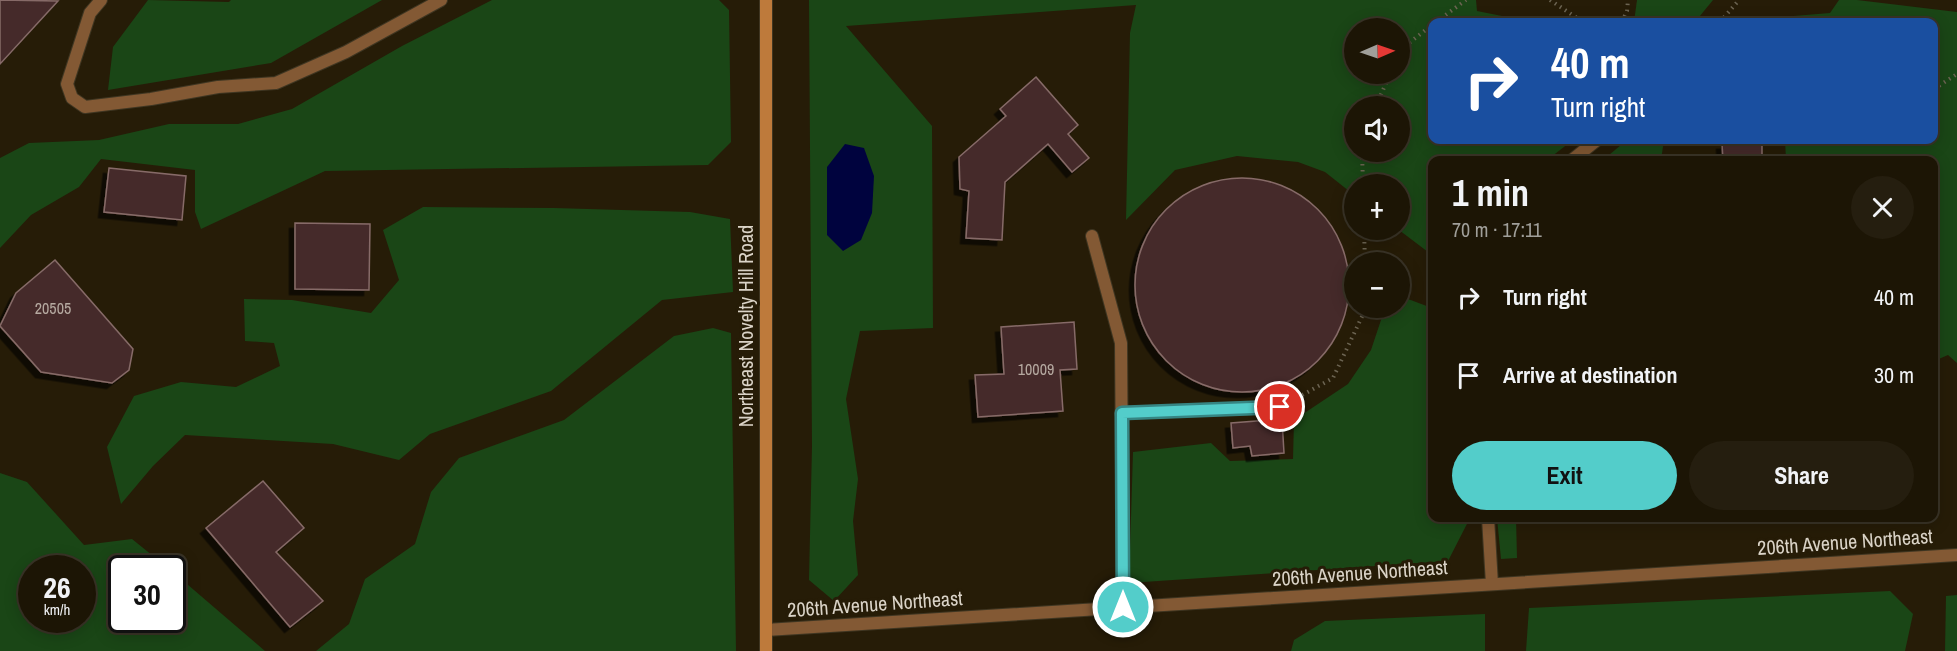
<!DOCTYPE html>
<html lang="en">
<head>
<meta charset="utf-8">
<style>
  body { margin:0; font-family:"Archivo Narrow",sans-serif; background:#251e0f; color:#f1f3f6; height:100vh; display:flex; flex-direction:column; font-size:22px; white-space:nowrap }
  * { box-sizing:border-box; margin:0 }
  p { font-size:20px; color:#a09f9a }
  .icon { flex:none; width:33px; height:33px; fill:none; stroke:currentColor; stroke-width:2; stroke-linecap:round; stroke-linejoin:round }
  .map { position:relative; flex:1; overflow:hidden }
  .panel { position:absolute; left:1428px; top:156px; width:510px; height:366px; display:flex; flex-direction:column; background:#1c1505; border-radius:12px; box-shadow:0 3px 15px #0003,0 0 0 2px #3a3427 }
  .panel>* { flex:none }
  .guide { position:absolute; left:1428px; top:18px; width:510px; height:126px; border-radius:12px; box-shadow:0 3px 15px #0003,0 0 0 2px #3a3427; background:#1a4fa0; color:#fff; overflow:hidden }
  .needle { width:39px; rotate:88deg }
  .tools { position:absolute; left:1344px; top:18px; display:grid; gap:12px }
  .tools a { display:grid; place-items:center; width:66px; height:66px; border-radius:50%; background:#1c1505; box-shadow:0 3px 15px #0003,0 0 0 2px #3a3427; font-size:30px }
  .speed { position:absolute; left:18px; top:555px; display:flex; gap:12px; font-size:30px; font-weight:700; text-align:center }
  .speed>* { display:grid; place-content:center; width:78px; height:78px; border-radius:50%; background:#1c1505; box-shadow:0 3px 15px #0003,0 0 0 2px #3a3427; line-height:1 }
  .speed small { font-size:15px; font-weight:400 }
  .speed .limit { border:3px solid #111; border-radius:9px; background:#fff; color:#111 }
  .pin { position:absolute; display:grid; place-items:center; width:51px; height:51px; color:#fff; margin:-26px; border:3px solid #fff; border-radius:50%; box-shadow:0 2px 6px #0007 }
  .me { position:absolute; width:66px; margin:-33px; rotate:0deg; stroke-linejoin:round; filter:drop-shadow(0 0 4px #0008) }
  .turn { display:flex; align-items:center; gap:21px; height:126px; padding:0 24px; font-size:27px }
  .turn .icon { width:78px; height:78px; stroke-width:2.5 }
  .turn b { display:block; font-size:42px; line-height:51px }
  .round { display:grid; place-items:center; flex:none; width:63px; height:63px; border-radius:32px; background:#251e0f }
  .headline { display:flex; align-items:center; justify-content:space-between; height:102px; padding:0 24px }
  h1 { font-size:36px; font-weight:700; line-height:45px }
  .cta { display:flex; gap:12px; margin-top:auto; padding:12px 24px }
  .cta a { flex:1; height:69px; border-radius:36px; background:#53cdca; color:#111; font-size:24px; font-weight:700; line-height:69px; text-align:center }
  .cta a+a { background:#251e0f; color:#f1f3f6 }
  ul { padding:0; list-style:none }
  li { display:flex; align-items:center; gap:18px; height:78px; padding:0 24px }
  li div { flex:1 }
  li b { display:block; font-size:22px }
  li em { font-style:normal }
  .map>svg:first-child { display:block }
  .green { fill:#1a4616; fill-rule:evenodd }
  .water { fill:#00033e }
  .building { fill:#452c2b; stroke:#876b68; stroke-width:1.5; filter:url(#shadow) }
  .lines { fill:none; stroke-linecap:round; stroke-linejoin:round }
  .service-casing { stroke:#3f3622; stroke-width:14 }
  .minor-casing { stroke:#3f3622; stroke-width:14 }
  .secondary-casing { stroke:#3f3622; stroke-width:14 }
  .path { stroke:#6c6452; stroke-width:4; stroke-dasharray:1.5 4.5; stroke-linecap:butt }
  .service { stroke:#835934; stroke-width:12 }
  .minor { stroke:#835934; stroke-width:12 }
  .secondary { stroke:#be7a3b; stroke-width:12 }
  .route-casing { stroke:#368583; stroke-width:15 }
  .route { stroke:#53cdca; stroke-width:10 }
  .labels { text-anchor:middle; stroke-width:6; stroke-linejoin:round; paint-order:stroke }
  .number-label { font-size:16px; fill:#b5a9a0 }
  .street-label { font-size:20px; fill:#dad3c7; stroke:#261c07 }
</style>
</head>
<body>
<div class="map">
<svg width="1957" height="651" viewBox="0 0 1957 651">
  <defs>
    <filter id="shadow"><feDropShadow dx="-5.5" dy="5.5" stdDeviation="0" flood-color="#0009"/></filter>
  </defs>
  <rect width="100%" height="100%" fill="#261c07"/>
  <g class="green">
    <path d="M148,0L229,2L231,0H382L271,63L108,90L113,47Z"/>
    <path d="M492,0H719L729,10L731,142L708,165L325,171L201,229L195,212V170L101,159L79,187L31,215L0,248V158L29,143L99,140L169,124H238L292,109L402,46Z"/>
    <path d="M809,0H1476L1477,11L1532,22H1432V140H1573L1547,160H1432V255L1399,230L1400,184H1354V195L1325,172L1298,162L1237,156L1175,170L1126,220L1130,33L1136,5L846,26L932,126L933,328L860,331L846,399L858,479L853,521L858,575L834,601L809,580L812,446ZM1354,28H1400V74H1354ZM1354,106H1400V152H1354Z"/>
    <path d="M1637,0H1713L1695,22H1634Z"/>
    <path d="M1839,0H1857L1957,12V363L1948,355L1934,361V160H1786L1785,140H1934V22H1753L1755,19L1830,13Z"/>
    <path d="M1627,140H1664L1661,160H1603Z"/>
    <path d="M423,207L554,208L690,212L730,219L733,292L662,300L551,391L430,434L399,460L333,444L185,435L153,466L121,504L107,447L134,396L181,382L236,387L280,366L274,343L245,341L244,299L292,300L371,313L399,280L383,230Z"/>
    <path d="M1400,296L1432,308V518H1470L1448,561L1129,583L1133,452L1211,443L1230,461L1293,459L1294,420L1348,384L1371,350L1385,308H1400Z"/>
    <path d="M713,328L731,333L736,651H316L349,624L365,579L415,544L431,492L459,458L564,420L674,336Z"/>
    <path d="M0,473L27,482L84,545L132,539L168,568H122V620H172L173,572L265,651H0ZM32,568H82V620H32Z"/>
    <path d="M1497,518H1516L1517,558L1501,559Z"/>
    <path d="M1890,591L1913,614L1905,651H1526L1529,608Z"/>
    <path d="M1957,595V651H1945L1946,596Z"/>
    <path d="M1485,614V651H1291L1294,640L1325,621Z"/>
  </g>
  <path class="water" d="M845,144L864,148L874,176L872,213L861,240L843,251L827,235V167Z"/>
  <g class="building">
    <path d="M0,0L58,1L0,64Z"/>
    <path d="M1036,77L1078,125L1068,134L1089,158L1072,172L1048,144L1005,182L1002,240L966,238L969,191L960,189L959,157L1006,116L1000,109Z"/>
    <path d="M1762,143V160H1723L1722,144Z"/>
    <path d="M109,168L186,176L182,220L104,212Z"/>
    <circle cx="1242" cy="285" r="107"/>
    <path d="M295,223L370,224L369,290L295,289Z"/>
    <path d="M55,260L133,349L129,370L112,383L41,372L0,326L16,293Z"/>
    <path d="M1074,322L1077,369L1060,370L1063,411L978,417L975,375L1004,374L1001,327Z"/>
    <path d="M1282,419L1284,453L1252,456L1250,446L1233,448L1231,423Z"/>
    <path d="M263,481L304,528L276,552L323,601L290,627L206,528Z"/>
  </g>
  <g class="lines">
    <defs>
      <g id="service">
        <path d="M101,0L90,13L67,84L72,98L85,107L151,99L218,87L276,83L346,52L441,0"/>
        <path d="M1572,160L1597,140"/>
        <path d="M1121,413L1280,407"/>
        <path d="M1488,518L1492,584"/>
      </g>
      <g id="minor">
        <path d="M1092,236L1121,343L1123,607"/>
        <path d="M766,630L1957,555"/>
      </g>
      <path id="secondary" d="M766,0V651"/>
    </defs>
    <use href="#service" class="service-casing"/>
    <use href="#minor" class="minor-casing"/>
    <use href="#secondary" class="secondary-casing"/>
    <g class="path">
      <path d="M1550,0L1583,22"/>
      <path d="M1436,22L1466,0"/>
      <path d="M1622,22L1627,11L1628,0"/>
      <path d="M1720,22L1739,0"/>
      <path d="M1400,50L1432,25"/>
      <path d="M1934,89L1957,74"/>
      <path d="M1376,106L1390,74"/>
      <path d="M1362,152L1363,184"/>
      <path d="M1364,230L1365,262"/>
      <path d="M1297,398L1333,378L1366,308"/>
    </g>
    <use href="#service" class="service"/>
    <use href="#minor" class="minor"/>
    <use href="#secondary" class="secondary"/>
  </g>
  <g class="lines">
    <defs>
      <path id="route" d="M1123,607L1122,413L1280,407"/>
    </defs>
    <use href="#route" class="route-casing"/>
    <use href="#route" class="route"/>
  </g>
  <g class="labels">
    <g class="number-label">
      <text x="53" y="314">20505</text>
      <text x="1036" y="375">10009</text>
    </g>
    <g class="street-label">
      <text transform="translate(746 326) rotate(-90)" y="7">Northeast Novelty Hill Road</text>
      <text transform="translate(1845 542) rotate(-4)" y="7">206th Avenue Northeast</text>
      <text transform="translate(1360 573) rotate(-4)" y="7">206th Avenue Northeast</text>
      <text transform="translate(875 604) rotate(-4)" y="7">206th Avenue Northeast</text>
    </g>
  </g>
</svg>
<div class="tools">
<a><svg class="needle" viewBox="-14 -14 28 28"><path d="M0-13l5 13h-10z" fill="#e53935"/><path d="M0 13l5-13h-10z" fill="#a09f9a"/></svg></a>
<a><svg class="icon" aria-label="sound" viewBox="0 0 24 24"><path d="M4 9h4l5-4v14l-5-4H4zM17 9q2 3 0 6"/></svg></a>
<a>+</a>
<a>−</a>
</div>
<div class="speed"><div>26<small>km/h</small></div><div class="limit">30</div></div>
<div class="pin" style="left:1280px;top:407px;background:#d93025"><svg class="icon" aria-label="arrive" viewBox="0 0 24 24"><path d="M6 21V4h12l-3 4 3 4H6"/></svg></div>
<svg class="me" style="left:1123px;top:607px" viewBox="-20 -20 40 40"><circle r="17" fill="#53cdca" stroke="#fff" stroke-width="3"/><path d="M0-11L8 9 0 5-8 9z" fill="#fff"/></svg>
<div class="guide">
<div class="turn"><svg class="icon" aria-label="right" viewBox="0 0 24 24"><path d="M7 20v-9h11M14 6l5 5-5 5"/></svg><div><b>40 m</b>Turn right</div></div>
</div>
<section class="panel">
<div class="headline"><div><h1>1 min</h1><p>70 m · 17:11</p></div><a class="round"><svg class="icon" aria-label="close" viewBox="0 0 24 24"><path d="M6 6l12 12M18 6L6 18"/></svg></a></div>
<ul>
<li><svg class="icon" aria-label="right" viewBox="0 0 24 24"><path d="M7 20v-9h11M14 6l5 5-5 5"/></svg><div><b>Turn right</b></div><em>40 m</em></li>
<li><svg class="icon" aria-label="arrive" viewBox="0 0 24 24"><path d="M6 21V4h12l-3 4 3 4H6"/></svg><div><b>Arrive at destination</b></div><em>30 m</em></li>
</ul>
<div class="cta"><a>Exit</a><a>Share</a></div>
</section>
</div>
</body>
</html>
